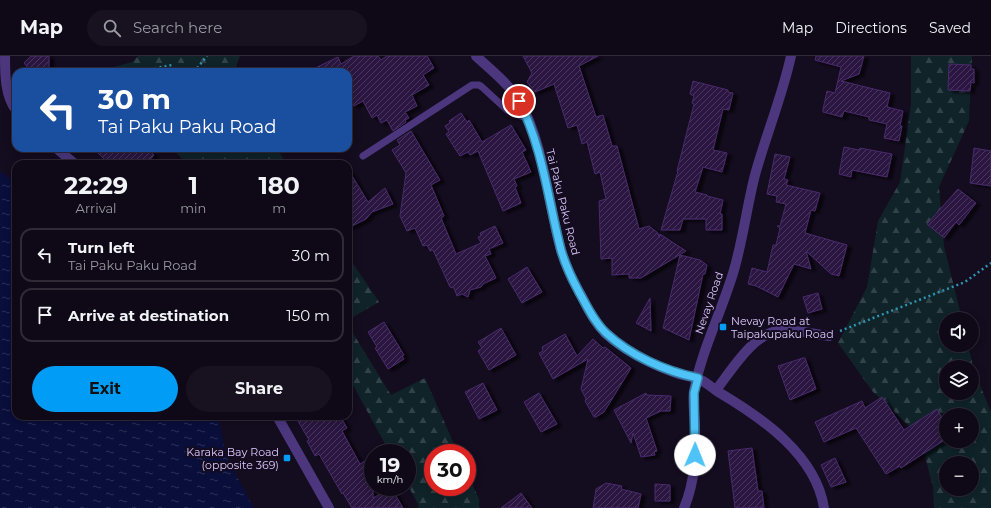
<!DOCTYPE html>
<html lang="en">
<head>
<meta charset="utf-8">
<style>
  body { margin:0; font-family:Montserrat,sans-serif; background:#181220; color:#f1f3f6; height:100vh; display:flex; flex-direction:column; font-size:15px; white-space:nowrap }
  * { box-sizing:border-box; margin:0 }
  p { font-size:13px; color:#9b9aa1 }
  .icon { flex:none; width:22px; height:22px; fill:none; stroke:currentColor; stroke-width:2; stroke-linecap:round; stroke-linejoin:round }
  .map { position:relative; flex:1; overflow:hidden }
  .drawer { position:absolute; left:12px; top:104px; width:340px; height:260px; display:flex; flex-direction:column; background:#0f0917; border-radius:12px; box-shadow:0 2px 10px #0003,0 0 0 1px #2f2a36 }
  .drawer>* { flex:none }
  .top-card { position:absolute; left:12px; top:12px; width:340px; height:84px; border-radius:12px; box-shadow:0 2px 10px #0003,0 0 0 1px #2f2a36; background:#1a4fa0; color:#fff; overflow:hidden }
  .tools { position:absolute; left:939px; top:256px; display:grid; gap:8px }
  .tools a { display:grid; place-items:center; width:40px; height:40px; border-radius:50%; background:#0f0917; box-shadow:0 2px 10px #0003,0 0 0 1px #2f2a36; font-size:20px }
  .speed { position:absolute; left:364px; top:388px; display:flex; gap:8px; font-size:20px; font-weight:700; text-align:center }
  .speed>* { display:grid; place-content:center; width:52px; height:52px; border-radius:50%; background:#0f0917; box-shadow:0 2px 10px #0003,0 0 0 1px #2f2a36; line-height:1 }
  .speed small { font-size:10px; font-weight:400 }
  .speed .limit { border:6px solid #d22; background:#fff; color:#111 }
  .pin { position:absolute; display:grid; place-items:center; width:34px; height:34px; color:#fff; margin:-17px; border:2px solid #fff; border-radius:50%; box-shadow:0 1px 4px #0007 }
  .me { position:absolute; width:44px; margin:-22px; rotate:1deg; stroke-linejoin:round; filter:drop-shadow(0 0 3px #0008) }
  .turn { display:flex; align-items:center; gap:14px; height:84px; padding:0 20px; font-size:18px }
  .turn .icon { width:52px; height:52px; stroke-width:2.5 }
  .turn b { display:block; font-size:28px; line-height:34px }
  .eta { display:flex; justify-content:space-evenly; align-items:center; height:68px; text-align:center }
  .eta b { font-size:24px; font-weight:700; line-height:28px }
  .cta { display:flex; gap:8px; margin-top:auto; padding:8px 20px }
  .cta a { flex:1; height:46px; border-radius:24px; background:#009cf5; color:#111; font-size:16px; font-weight:700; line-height:46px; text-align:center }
  .cta a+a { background:#181220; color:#f1f3f6 }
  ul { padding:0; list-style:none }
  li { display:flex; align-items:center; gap:12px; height:54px; margin:0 8px 6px; padding:0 12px; border:2px solid #2f2a36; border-radius:12px }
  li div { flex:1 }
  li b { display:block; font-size:15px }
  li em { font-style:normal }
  header { display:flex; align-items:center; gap:24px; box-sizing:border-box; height:56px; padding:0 20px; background:#0f0917; border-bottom:1px solid #2f2a36 }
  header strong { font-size:19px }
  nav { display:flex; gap:22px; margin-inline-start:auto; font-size:14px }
  .search { width:280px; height:36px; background:#181220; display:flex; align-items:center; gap:10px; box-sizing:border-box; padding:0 14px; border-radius:22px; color:#9b9aa1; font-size:15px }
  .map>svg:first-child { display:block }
  .forest { fill:url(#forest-firs); fill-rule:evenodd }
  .water { fill:url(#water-ripples) }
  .building { fill:url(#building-hatch); stroke:#492a6c; filter:url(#shadow) }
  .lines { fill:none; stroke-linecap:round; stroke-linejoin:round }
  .path { stroke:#2d95b0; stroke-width:2.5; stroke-dasharray:2 3; stroke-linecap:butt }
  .service { stroke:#4c377e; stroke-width:7 }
  .minor { stroke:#4c377e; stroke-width:10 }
  .route-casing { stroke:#337fa1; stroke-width:10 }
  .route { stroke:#4fc3f7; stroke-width:7 }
  .poi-dot { fill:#009cf5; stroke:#140c1f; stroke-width:1.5 }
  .labels { text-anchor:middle; stroke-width:4; stroke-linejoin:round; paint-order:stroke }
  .street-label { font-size:11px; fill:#decaff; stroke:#140c1f }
  .poi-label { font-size:11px; fill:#decaff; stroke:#140c1f; text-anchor:start }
</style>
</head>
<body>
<header>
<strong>Map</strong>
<div class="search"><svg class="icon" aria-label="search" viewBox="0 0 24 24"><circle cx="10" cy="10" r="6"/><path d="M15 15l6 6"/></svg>Search here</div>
<nav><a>Map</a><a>Directions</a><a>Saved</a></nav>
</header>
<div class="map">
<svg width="991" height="452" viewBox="0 0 991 452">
  <defs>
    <pattern id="forest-firs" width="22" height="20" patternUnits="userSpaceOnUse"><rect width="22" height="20" fill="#0f2329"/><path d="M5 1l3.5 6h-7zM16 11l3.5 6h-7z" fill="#324249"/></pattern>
    <pattern id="water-ripples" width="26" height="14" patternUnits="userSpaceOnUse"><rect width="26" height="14" fill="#090e3b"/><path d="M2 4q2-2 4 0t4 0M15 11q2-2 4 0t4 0" fill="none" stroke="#2c3058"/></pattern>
    <pattern id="building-hatch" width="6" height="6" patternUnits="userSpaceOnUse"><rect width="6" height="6" fill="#2b1840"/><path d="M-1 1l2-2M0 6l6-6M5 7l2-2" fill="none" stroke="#49385d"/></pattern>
    <filter id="shadow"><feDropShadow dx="4.5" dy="2.5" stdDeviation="1" flood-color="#0009"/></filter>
  </defs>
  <rect width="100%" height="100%" fill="#140c1f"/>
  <g class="forest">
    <path d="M138,0H240L237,8L236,16H95L132,6Z"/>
    <path d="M911,0H972L969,65L939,131L944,190L962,263H946V289H968L974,314L991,356V452H934L933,432L920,380L873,336L838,287L867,231L878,165L900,126L911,48ZM946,311H972V337H946ZM946,359H972V385H946ZM946,407H972V433H946Z"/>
    <path d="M171,92H276L287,108H188Z"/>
    <path d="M348,200L379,246L348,264Z"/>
    <path d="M348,269L391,339L425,322L458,397H433V431H467V417L479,443V452H419L418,448L407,428V397H390L348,320Z"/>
  </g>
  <path class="water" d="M2,116L16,128V360H218L226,400L254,452H0V117Z"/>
  <g class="building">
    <path d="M31,0H49V16H28V12L24,7Z"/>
    <path d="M354,0H378L381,4L387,0H427L434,12L423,19L429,29L412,39L417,50L405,56L409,62L405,64L406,66L393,75L387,64L381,67L377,59L372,62L363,45L354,50L348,41V16H307L338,1L341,8Z"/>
    <path d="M523,0H598L579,10L596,61L603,59L612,90H617L639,173L649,170L658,177L659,182L660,178L686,195L641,222H629V218L612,219V202L601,203L599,145L606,143L600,116L595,118L587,86L582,88L577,69L568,72L554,28L535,36L527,26L532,17Z"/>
    <path d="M816,0H864L859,18L841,25L890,37L887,51L903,55L900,70H902L899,85L884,82L887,68L869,64V61L844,55L842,61L823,56V53L827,35L835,37L841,11L815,4Z"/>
    <path d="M949,8L971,9V13H974V27L971,26L970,35L948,34Z"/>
    <path d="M693,25L728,34V36L733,37L729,54L723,53L713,94L727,97L722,116L703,111L695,136L707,139V140L723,144L720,158H722V174H706V163H683L680,174H661L678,115H677L694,48L692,47L694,40L690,38Z"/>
    <path d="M461,57L467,66L469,64L482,86L511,69L526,94L522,96L531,116L514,123L517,130L515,131L521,147L503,155L478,95L470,99L468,96L460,100L454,91L446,78L449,76L445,70L450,67L449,65Z"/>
    <path d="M411,75L440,124L431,129L444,160L441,162L456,198L481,187L478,181L481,180L480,177L495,170L503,187L489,193L491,198L485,200L496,222L483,228L481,231L470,234L468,241L462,238L457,240L454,232L450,231L433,194L430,195L427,189L423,190L415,172L407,175L400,160L406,117L392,94L400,89L397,84Z"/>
    <path d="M844,91L859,94L860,92L892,98L887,121L852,114L851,121L839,118Z"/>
    <path d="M93,92H147L154,99L146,108H109Z"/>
    <path d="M974,92L991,95V130L970,127Z"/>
    <path d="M775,98L790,101L784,123L788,124L786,129L820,137L815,155L811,154L805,177L847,189L839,220L831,218L806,195L811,213L794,208L778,241L756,230L748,228L752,212L767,216L773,189H776L780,172L777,170H780L786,148L776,146L777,140L767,138Z"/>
    <path d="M348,113L368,146L385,132L393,148L372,156L366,163L348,172Z"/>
    <path d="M958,133L976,147L959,169L956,166L944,182L927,168Z"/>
    <path d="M680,199L700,204L707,209L705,218H703L689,284L663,272Z"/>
    <path d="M527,211L542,236L522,247L508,223Z"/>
    <path d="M818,237L822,253L808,257L803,241Z"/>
    <path d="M650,242L651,275L636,267Z"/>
    <path d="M384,266L404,299L402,300L404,303L388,313L375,292L377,291L368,276Z"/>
    <path d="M501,272L516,299L489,314L478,295L482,292L478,286Z"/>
    <path d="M565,278L577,300L593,283L603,292L605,291L631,312L604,356L596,361H594L585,345L586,343L581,333L588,303L553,323L539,297L543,295L542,291Z"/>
    <path d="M803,302H805L816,333L790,344L778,310Z"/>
    <path d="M483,327L497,354L479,363L465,336Z"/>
    <path d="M539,337L557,368L541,376L524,346Z"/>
    <path d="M646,337L647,339L671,340L670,355H661L646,362L657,395L654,396L655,399L641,401L633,377L631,387L614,354Z"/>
    <path d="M882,341L904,374L937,353L946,369V383L901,412L900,410L886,418L856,372L824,386L815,366L862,345L865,352Z"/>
    <path d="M297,360H340L347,372L342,375L360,408L373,400V442L388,434L389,435L392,433L403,452H352L343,437L342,438L319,398L315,400L307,385L309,384L298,365H299Z"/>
    <path d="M752,392L758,435H762L764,452H735L728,395Z"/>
    <path d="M835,402L846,426L831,431L821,409Z"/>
    <path d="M606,427L622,430L621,433L641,438L638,452H593L596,433Z"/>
    <path d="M655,428L670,429V445H655Z"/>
    <path d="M521,437L532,452H501Z"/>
  </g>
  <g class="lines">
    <g class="path">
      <path d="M135,16L172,9L170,16"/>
      <path d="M194,16L207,0"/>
      <path d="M840,275L965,226L991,207"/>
    </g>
    <path class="service" d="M363,100L472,29H479L482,31L507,54L528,63"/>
    <g class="minor">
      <path d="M5,0C5,18 5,40 16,54"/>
      <path d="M476,0C491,14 509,28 520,46C544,88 548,147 561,194C566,211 574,227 582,241C588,254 595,267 605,277C625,295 651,308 676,317C683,320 690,320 697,322C705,325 712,332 720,337C762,362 816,399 824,452"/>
      <path d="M56,92L75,108"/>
      <path d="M716,334C732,314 754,275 783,274C797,274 814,278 829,280"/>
      <path d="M277,360L329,452"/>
      <path d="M684,452C695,426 696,399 695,371C695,360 692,346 694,335C702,293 722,255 734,214C743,183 747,150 755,119C766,79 782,41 791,0"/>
    </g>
  </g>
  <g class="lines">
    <defs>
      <path id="route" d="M519,45C543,92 548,144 561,194C565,208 572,223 579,236C587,250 594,266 606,277C631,300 665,315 698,322L694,337L695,399"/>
    </defs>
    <use href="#route" class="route-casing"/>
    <use href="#route" class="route"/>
  </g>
  <g class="poi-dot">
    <rect x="719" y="267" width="8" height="8" rx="2"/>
    <rect x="283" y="398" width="8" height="8" rx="2"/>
  </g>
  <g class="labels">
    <g class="street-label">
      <text transform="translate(563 146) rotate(76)" y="4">Tai Paku Paku Road</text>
      <text transform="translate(709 247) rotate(-71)" y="4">Nevay Road</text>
    </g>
    <g class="poi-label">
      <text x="731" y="269">Nevay Road at<tspan x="731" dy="13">Taipakupaku Road</tspan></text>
      <text x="279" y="400" text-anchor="end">Karaka Bay Road<tspan x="279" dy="13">(opposite 369)</tspan></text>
    </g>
  </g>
</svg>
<div class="tools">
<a><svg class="icon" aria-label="sound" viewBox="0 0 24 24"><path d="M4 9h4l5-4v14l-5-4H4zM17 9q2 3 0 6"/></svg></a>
<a><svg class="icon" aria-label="layers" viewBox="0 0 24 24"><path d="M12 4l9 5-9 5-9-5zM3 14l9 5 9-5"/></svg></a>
<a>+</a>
<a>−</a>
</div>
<div class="speed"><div>19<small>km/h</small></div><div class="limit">30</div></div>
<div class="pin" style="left:519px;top:45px;background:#d93025"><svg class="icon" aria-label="arrive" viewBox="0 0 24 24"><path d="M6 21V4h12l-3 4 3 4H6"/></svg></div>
<svg class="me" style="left:695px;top:399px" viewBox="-20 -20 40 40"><circle r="19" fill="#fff"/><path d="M0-13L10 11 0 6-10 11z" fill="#4fc3f7"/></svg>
<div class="top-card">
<div class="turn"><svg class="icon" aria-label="left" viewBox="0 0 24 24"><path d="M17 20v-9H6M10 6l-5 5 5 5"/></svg><div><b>30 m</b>Tai Paku Paku Road</div></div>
</div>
<section class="drawer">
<div class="eta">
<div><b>22:29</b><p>Arrival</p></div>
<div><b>1</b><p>min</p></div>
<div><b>180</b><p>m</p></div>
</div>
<ul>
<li><svg class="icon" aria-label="left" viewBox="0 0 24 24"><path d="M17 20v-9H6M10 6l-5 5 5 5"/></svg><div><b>Turn left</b><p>Tai Paku Paku Road</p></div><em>30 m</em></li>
<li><svg class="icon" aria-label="arrive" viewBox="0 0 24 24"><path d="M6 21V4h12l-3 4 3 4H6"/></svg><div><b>Arrive at destination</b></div><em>150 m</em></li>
</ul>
<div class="cta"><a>Exit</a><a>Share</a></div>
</section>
</div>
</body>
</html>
